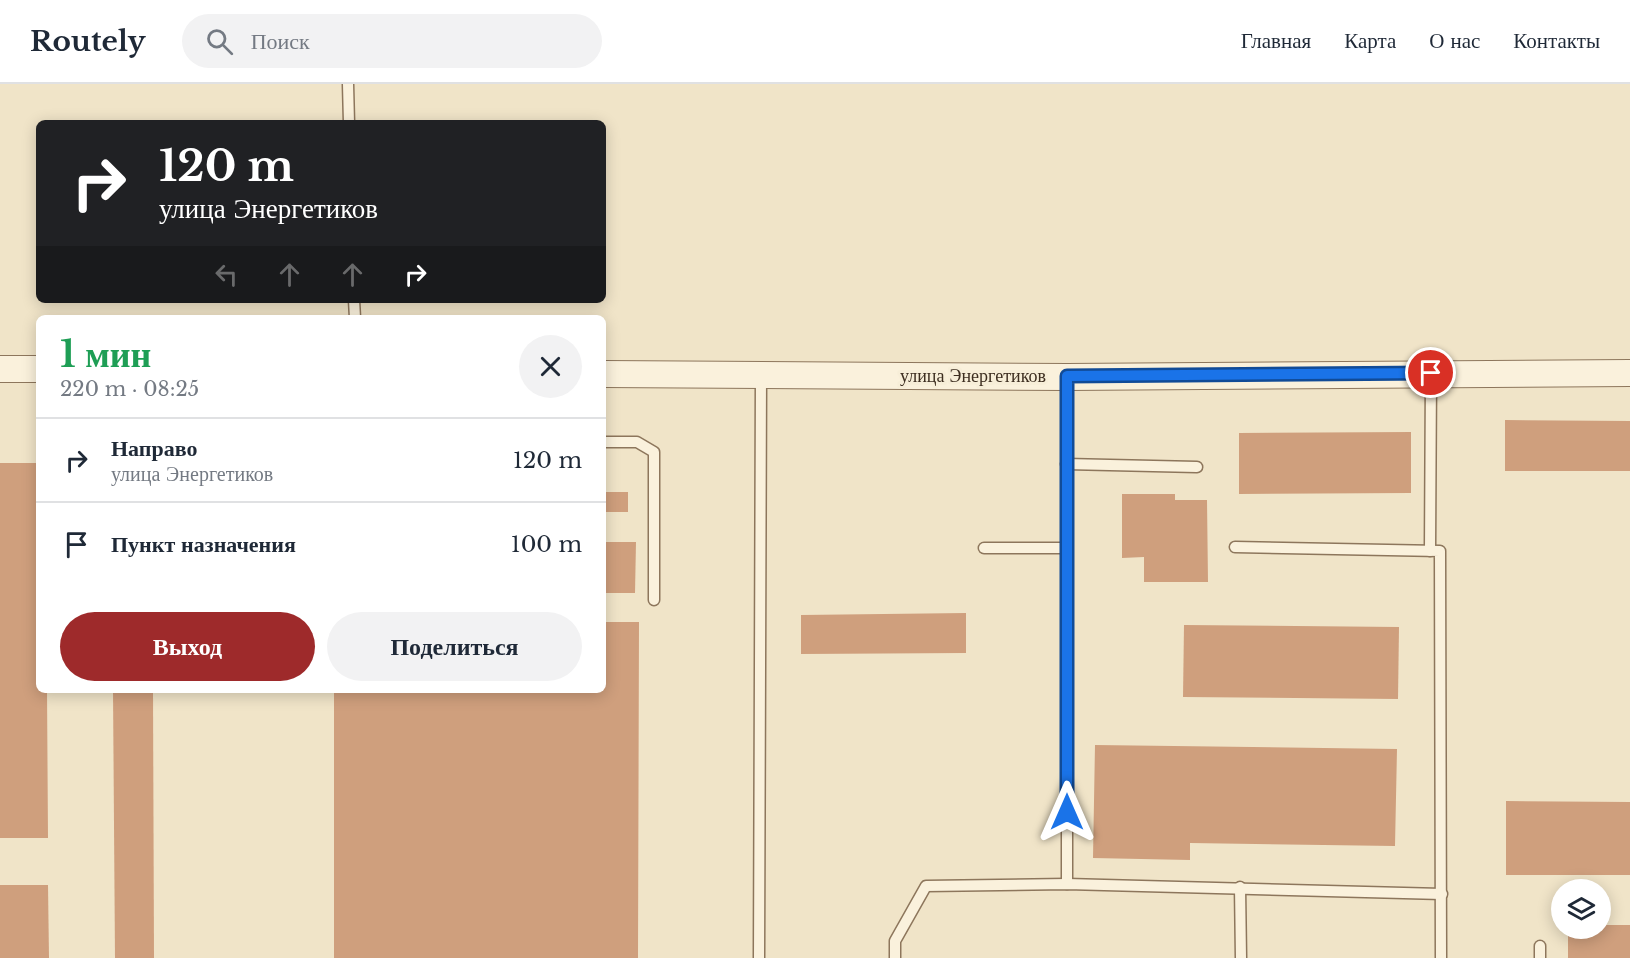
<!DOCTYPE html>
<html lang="ru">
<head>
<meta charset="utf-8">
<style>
  body { margin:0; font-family:"Libre Baskerville",serif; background:#f2f2f3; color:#1f2937; height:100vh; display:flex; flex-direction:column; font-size:22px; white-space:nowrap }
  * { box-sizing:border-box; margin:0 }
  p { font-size:20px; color:#747a83 }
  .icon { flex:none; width:33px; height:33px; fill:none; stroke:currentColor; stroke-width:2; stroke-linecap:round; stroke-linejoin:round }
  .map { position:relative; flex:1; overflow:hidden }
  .details { position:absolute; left:36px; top:231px; width:570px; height:378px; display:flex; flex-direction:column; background:#fff; border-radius:9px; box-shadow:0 3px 15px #0003 }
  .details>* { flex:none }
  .hud { position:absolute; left:36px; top:36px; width:570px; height:183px; border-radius:9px; box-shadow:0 3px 15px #0003; background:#202124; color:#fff; overflow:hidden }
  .tools { position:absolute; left:1551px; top:795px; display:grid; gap:12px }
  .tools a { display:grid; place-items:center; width:60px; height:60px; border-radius:50%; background:#fff; box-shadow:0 3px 15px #0003; font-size:30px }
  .pin { position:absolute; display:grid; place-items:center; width:51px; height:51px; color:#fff; margin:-26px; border:3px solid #fff; border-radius:50%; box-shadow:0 2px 6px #0007 }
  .me { position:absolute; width:66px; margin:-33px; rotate:0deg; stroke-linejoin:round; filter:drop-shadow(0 0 4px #0008) }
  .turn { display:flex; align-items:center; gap:21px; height:126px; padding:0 24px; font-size:27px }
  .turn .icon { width:78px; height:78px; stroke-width:2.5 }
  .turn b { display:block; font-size:42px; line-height:51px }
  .lanes { display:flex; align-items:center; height:57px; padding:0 24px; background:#0003; justify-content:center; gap:30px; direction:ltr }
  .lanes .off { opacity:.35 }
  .round { display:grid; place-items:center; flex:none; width:63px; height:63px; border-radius:32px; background:#f2f2f3 }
  .overview { display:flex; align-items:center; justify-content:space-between; height:102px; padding:0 24px }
  h1 { font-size:36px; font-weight:700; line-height:45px; color:#1e9e55 }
  .action { display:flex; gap:12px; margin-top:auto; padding:12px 24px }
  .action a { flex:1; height:69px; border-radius:36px; background:#9e2a2b; color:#fff; font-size:24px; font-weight:700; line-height:69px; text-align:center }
  .action a+a { background:#f2f2f3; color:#1f2937 }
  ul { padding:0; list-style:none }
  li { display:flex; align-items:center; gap:18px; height:84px; padding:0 24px; border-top:2px solid #e0e1e3 }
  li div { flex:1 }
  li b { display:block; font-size:22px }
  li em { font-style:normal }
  header { display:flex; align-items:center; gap:36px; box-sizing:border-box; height:84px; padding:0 30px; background:#fff; border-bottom:2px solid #e0e1e3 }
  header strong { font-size:28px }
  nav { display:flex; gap:33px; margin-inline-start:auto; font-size:21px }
  .search { width:420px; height:54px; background:#f2f2f3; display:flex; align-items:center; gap:15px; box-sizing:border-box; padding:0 21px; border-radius:33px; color:#747a83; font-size:22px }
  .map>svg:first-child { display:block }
  .building { fill:#cf9f7d }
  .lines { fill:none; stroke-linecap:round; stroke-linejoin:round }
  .service-casing { stroke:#8d765c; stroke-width:13 }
  .tertiary-casing { stroke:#8d765c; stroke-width:28 }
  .service { stroke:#faf1dc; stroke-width:10 }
  .tertiary { stroke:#faf1dc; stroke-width:26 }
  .route-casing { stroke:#114b97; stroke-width:15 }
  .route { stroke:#1a73e8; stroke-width:10 }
  .labels { text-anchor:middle; stroke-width:6; stroke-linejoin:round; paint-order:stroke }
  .street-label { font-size:18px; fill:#3d2e20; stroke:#f7eed8 }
</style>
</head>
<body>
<header>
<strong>Routely</strong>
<div class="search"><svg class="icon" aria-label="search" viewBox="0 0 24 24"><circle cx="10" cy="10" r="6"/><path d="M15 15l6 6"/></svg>Поиск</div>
<nav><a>Главная</a><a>Карта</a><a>О нас</a><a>Контакты</a></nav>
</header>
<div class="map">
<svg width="1630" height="874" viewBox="0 0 1630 874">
  <rect width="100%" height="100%" fill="#f0e4c8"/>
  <g class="building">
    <path d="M1505,336L1630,337V387H1505Z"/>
    <path d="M1411,348V409L1239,410V349Z"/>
    <path d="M0,379H39V606H47L48,754H0Z"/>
    <rect x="605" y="408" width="23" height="20"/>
    <path d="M1122,410H1175V416H1207L1208,498H1144V473L1122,474Z"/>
    <path d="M603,458H636L635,509H603Z"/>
    <path d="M966,529V569L801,570V531Z"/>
    <path d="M603,538H639L638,874H334V606H603Z"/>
    <path d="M1184,541L1399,543L1398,615L1183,613Z"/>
    <path d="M113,606H153L154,874H115Z"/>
    <path d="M1095,661L1397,665L1395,762L1190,759V776L1093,774Z"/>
    <path d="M1506,717L1630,718V791H1506Z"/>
    <path d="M0,801H48L49,874H0Z"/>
    <path d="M1600,841H1630V874H1568V844H1600Z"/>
  </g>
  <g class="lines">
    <defs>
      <g id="service">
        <path d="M348,0L349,39"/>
        <path d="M354,216L355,234"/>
        <path d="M603,358H637L654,368V516"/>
        <path d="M1066,380L1197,383"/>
        <path d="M1235,463L1440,467L1441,874"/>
        <path d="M984,464H1066"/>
        <path d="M1430,467L1431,289"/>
        <path d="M1067,800V293"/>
        <path d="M1240,803L1241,874"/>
        <path d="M1540,862V874"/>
        <path d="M759,874L761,290"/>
        <path d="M895,874V857L926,802L1067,800L1442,810"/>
      </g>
      <g id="tertiary">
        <path d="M0,285H39"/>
        <path d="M603,290L1067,293L1630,289"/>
      </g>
    </defs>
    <use href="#service" class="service-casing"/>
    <use href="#tertiary" class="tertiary-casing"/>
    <use href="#service" class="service"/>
    <use href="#tertiary" class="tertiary"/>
  </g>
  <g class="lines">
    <defs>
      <path id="route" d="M1067,728V292L1431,289"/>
    </defs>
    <use href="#route" class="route-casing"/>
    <use href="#route" class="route"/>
  </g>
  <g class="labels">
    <g class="street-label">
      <text x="973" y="298">улица Энергетиков</text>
    </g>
  </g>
</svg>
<div class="tools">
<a><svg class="icon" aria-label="layers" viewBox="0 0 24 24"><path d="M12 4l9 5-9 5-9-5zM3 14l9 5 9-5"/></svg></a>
</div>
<div class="pin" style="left:1431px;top:289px;background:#d93025"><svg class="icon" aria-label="arrive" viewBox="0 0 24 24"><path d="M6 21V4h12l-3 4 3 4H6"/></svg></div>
<svg class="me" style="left:1067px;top:728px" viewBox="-20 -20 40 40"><path d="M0-17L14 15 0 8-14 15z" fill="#1a73e8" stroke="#fff" stroke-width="4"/></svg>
<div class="hud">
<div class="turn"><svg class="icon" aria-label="right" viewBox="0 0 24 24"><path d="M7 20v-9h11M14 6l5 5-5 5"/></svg><div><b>120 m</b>улица Энергетиков</div></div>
<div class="lanes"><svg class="icon off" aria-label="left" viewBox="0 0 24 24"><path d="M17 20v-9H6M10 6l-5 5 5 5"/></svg><svg class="icon off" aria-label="ahead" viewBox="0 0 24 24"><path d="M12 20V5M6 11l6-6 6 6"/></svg><svg class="icon off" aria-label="ahead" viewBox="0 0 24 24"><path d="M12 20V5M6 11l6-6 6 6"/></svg><svg class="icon" aria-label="right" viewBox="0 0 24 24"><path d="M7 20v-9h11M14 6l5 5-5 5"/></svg></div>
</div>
<section class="details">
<div class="overview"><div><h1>1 мин</h1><p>220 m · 08:25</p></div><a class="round"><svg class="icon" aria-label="close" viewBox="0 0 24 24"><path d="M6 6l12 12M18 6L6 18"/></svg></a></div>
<ul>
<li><svg class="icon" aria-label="right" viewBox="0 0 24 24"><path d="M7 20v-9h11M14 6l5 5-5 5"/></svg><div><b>Направо</b><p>улица Энергетиков</p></div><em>120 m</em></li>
<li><svg class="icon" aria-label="arrive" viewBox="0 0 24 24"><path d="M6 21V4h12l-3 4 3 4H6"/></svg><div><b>Пункт назначения</b></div><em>100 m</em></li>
</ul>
<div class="action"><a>Выход</a><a>Поделиться</a></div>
</section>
</div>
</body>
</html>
